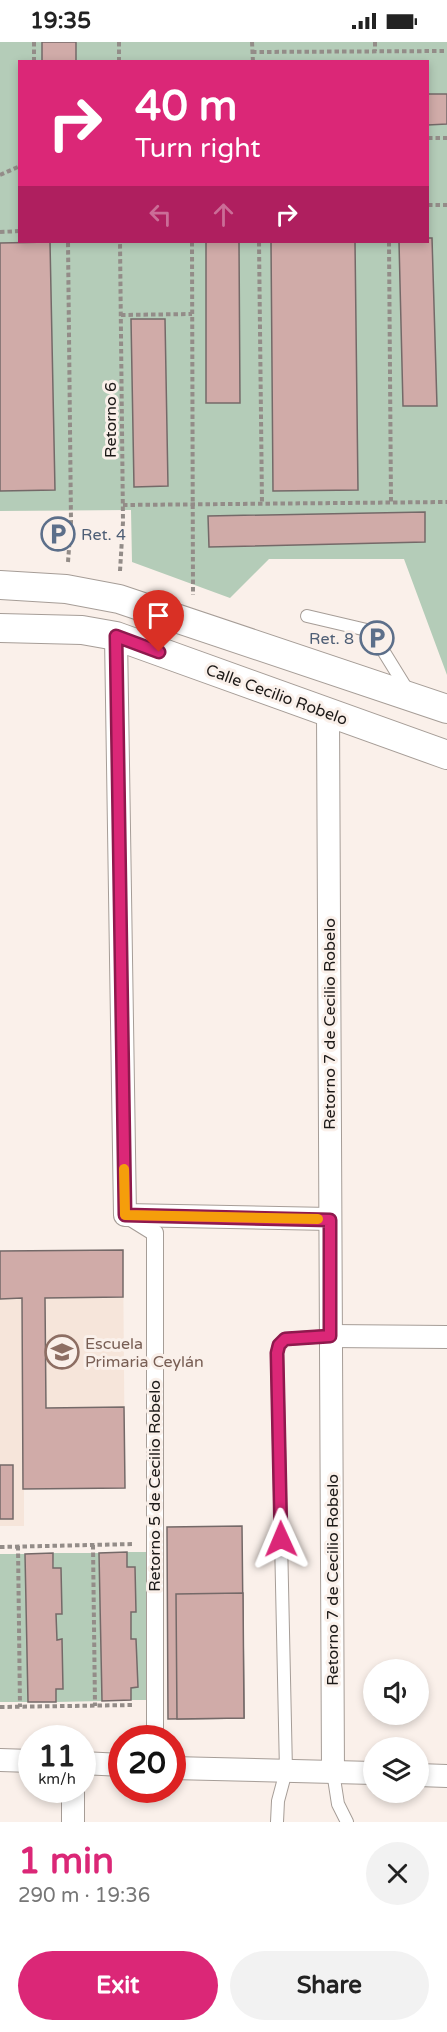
<!DOCTYPE html>
<html lang="en">
<head>
<meta charset="utf-8">
<style>
  body { margin:0; font-family:"Varela Round",sans-serif; background:#f2f2f2; color:#222; height:100vh; display:flex; flex-direction:column; font-size:22px; white-space:nowrap }
  * { box-sizing:border-box; margin:0 }
  p { font-size:20px; color:#767676 }
  .icon { flex:none; width:33px; height:33px; fill:none; stroke:currentColor; stroke-width:2; stroke-linecap:round; stroke-linejoin:round }
  .map { position:relative; height:1780px; overflow:hidden }
  .drawer { display:flex; flex-direction:column; background:#fff; flex:1 }
  .drawer>* { flex:none }
  .hud { position:absolute; left:18px; top:18px; width:411px; height:183px; border-radius:0px; box-shadow:0 3px 9px #0003; background:#db2777; color:#fff; overflow:hidden }
  .buttons { position:absolute; left:363px; top:1617px; display:grid; gap:12px }
  .buttons a { display:grid; place-items:center; width:66px; height:66px; border-radius:50%; background:#fff; box-shadow:0 3px 9px #0003; font-size:30px }
  .speed { position:absolute; left:18px; top:1683px; display:flex; gap:12px; font-size:30px; font-weight:700; text-align:center }
  .speed>* { display:grid; place-content:center; width:78px; height:78px; border-radius:50%; background:#fff; box-shadow:0 3px 9px #0003; line-height:1 }
  .speed small { font-size:15px; font-weight:400 }
  .speed .limit { border:9px solid #d22; background:#fff; color:#111 }
  .pin { position:absolute; display:grid; place-items:center; width:51px; height:51px; color:#fff; margin:-62px -26px; border-radius:50% 50% 50% 0; rotate:-45deg; box-shadow:0 0 6px #0007 }
  .pin .icon { rotate:45deg }
  .me { position:absolute; width:66px; margin:-33px; rotate:359deg; stroke-linejoin:round; filter:drop-shadow(0 0 4px #0008) }
  .turn { display:flex; align-items:center; gap:21px; height:126px; padding:0 18px; font-size:27px }
  .turn .icon { width:78px; height:78px; stroke-width:2.5 }
  .turn b { display:block; font-size:42px; line-height:51px }
  .lanes { display:flex; align-items:center; height:57px; padding:0 18px; background:#0003; justify-content:center; gap:30px; direction:ltr }
  .lanes .off { opacity:.35 }
  .round { display:grid; place-items:center; flex:none; width:63px; height:63px; border-radius:32px; background:#f2f2f2 }
  .summary { display:flex; align-items:center; justify-content:space-between; height:102px; padding:0 18px }
  h1 { font-size:36px; font-weight:800; line-height:45px; color:#db2777 }
  .action { display:flex; gap:12px; margin-top:auto; padding:12px 18px }
  .action a { flex:1; height:69px; border-radius:36px; background:#db2777; color:#fff; font-size:24px; font-weight:800; line-height:69px; text-align:center }
  .action a+a { background:#f2f2f2; color:#222 }
  .status { display:flex; justify-content:space-between; align-items:center; height:42px; padding:0 30px; background:#fff; direction:ltr }
  .status svg { height:16px; fill:currentColor }
  .map>svg:first-child { display:block }
  .built { fill:#f6e5da }
  .green { fill:#b4ccb8; fill-rule:evenodd }
  .building { fill:#d0aba8; stroke:#746968; stroke-width:1.5 }
  .lines { fill:none; stroke-linecap:round; stroke-linejoin:round }
  .service-casing { stroke:#a69d97; stroke-width:14 }
  .pedestrian-casing { stroke:#a69d97; stroke-width:18 }
  .minor-casing { stroke:#a69d97; stroke-width:24 }
  .tertiary-casing { stroke:#a69d97; stroke-width:30 }
  .path { stroke:#938c88; stroke-width:4; stroke-dasharray:4.5 3; stroke-linecap:butt }
  .service { stroke:#fff; stroke-width:12 }
  .pedestrian { stroke:#fff; stroke-width:16 }
  .minor { stroke:#fff; stroke-width:22 }
  .tertiary { stroke:#fff; stroke-width:28 }
  .route-casing { stroke:#8e194d; stroke-width:15 }
  .route { stroke:#db2777; stroke-width:10 }
  .slow { stroke:#f59e0b; stroke-width:10 }
  .labels { text-anchor:middle; stroke-width:6; stroke-linejoin:round; paint-order:stroke }
  .street-label { font-size:16px; fill:#1d1a18; stroke:#faf0ea }
  .service-label { font-size:16px; fill:#4e5e75; stroke:#faf0ea; text-anchor:start }
  .education-label { font-size:16px; fill:#785e54; stroke:#faf0ea; text-anchor:start }
</style>
</head>
<body>
<div class="status"><b>19:35</b><svg viewBox="0 0 49 12"><path d="M0 12V9h3v3zM5 12V6h3v6zM10 12V3h3v9zM15 12V0h3v12zM26 1h20v11H26zM47 4h2v5h-2z"/></svg></div>
<div class="map">
<svg width="447" height="1780" viewBox="0 0 447 1780">
  <rect width="100%" height="100%" fill="#faf0ea"/>
  <path class="built" d="M123,1208L125,1446L24,1447V1484H0V1209Z"/>
  <g class="green">
    <path d="M0,0H447V633L404,517H269L230,556L132,520L131,468L0,469ZM20,20H428V200H20Z"/>
    <path d="M127,1510H149V1658H131V1646L137,1645L136,1597H131V1570H136L135,1525H127Z"/>
    <path d="M53,1511H99L102,1659L56,1660V1647L63,1646L62,1598H57Z"/>
    <path d="M0,1512H25L28,1660H0Z"/>
  </g>
  <g class="building">
    <rect x="42" y="0" width="34" height="20"/>
    <path d="M428,52H447V82L428,83Z"/>
    <path d="M428,196H432L437,364H403L399,200H428Z"/>
    <path d="M50,200L55,448L0,449V201Z"/>
    <path d="M206,200H239L240,361H206Z"/>
    <path d="M271,200H355L358,448L273,449Z"/>
    <path d="M131,277H165L168,444L134,445Z"/>
    <path d="M425,470V500L209,505L208,474Z"/>
    <path d="M123,1208V1255L45,1256L46,1366L124,1365L125,1446L23,1447L22,1256L0,1257V1209Z"/>
    <rect x="0" y="1423" width="13" height="54"/>
    <path d="M242,1484L244,1676L168,1677L167,1485Z"/>
    <path d="M127,1510V1525H135L136,1570H131V1597H136L138,1645L131,1646V1658L102,1659L99,1511Z"/>
    <path d="M53,1511V1526H61L62,1572H56L57,1598L62,1597L63,1647H56V1660H28L25,1512Z"/>
    <path d="M243,1551L244,1676L177,1677L176,1552Z"/>
  </g>
  <g class="lines">
    <defs>
      <g id="service">
        <path d="M307,574L371,589L408,649"/>
        <path d="M333,1730L338,1762L347,1780"/>
        <path d="M277,1780L278,1759L286,1729L277,1311L279,1303L285,1297L330,1294"/>
      </g>
      <path id="pedestrian" d="M126,1173L155,1191V1696"/>
      <g id="minor">
        <path d="M116,594L125,1173L330,1177"/>
        <path d="M328,670L333,1730"/>
        <path d="M330,1294L447,1295"/>
        <path d="M0,1718L32,1719"/>
        <path d="M82,1721L122,1723"/>
        <path d="M172,1726L374,1731"/>
        <path d="M418,1733L447,1734"/>
        <path d="M73,1748V1780"/>
      </g>
      <g id="tertiary">
        <path d="M0,543L66,547L119,557L447,667"/>
        <path d="M0,586L82,588L116,594L447,713"/>
      </g>
    </defs>
    <use href="#service" class="service-casing"/>
    <use href="#pedestrian" class="pedestrian-casing"/>
    <use href="#minor" class="minor-casing"/>
    <use href="#tertiary" class="tertiary-casing"/>
    <g class="path">
      <path d="M34,0V20"/>
      <path d="M119,0V20"/>
      <path d="M252,0L253,20"/>
      <path d="M375,0V9"/>
      <path d="M252,10L447,9"/>
      <path d="M428,96H447"/>
      <path d="M0,133L20,124"/>
      <path d="M428,163H447"/>
      <path d="M0,190L20,189"/>
      <path d="M192,200L193,553"/>
      <path d="M259,200L262,462"/>
      <path d="M389,200L391,461"/>
      <path d="M121,273L192,272"/>
      <path d="M123,463L447,460"/>
      <path d="M68,520L71,480L68,200"/>
      <path d="M120,529L123,480L120,200"/>
      <path d="M93,1503L95,1664"/>
      <path d="M18,1504L20,1665"/>
      <path d="M0,1505L134,1502"/>
      <path d="M0,1665L134,1663"/>
    </g>
    <use href="#service" class="service"/>
    <use href="#pedestrian" class="pedestrian"/>
    <use href="#minor" class="minor"/>
    <use href="#tertiary" class="tertiary"/>
  </g>
  <g class="lines">
    <defs>
      <path id="route" d="M159,610L116,594L125,1173L330,1178V1294L285,1297L279,1303L277,1311L281,1497"/>
    </defs>
    <use href="#route" class="route-casing"/>
    <use href="#route" class="route"/>
    <path class="slow" d="M124,1127L125,1173L318,1177"/>
  </g>
  <defs>
    <symbol id="parking-ring" viewBox="-11 -11 22 22"><circle r="9.5" fill="#faf0ea" stroke="#5c6f8a" stroke-width="1.5"/><path d="M-3.5-5.5H1a3.5 3.5 0 0 1 0 7H-1V5.5H-3.5ZM-1-3.4V-.6H.8a1.4 1.4 0 0 0 0-2.8Z" fill="#5c6f8a"/></symbol>
    <symbol id="school-ring" viewBox="-11 -11 22 22"><circle r="9.5" fill="#faf0ea" stroke="#8d6e63" stroke-width="1.5"/><path d="M0-5L7-2L0 1L-7-2ZM-4 1L0 2.5L4 1V4Q0 6-4 4Z" fill="#8d6e63"/></symbol>
  </defs>
  <g fill-rule="evenodd">
    <use href="#parking-ring" x="39" y="473" width="38" height="38"/>
    <use href="#parking-ring" x="358" y="577" width="38" height="38"/>
    <use href="#school-ring" x="43" y="1291" width="38" height="38"/>
  </g>
  <g class="labels">
    <g class="street-label">
      <text transform="translate(110 378) rotate(-90)" y="6">Retorno 6</text>
      <text transform="translate(277 652) rotate(20)" y="6">Calle Cecilio Robelo</text>
      <text transform="translate(329 982) rotate(-90)" y="6">Retorno 7 de Cecilio Robelo</text>
      <text transform="translate(154 1444) rotate(-90)" y="6">Retorno 5 de Cecilio Robelo</text>
      <text transform="translate(332 1538) rotate(-90)" y="6">Retorno 7 de Cecilio Robelo</text>
    </g>
    <g class="service-label">
      <text x="81" y="498">Ret. 4</text>
      <text x="354" y="602" text-anchor="end">Ret. 8</text>
    </g>
    <g class="education-label">
      <text x="85" y="1307">Escuela<tspan x="85" dy="18">Primaria Ceylán</tspan></text>
    </g>
  </g>
</svg>
<div class="buttons">
<a><svg class="icon" aria-label="sound" viewBox="0 0 24 24"><path d="M4 9h4l5-4v14l-5-4H4zM17 9q2 3 0 6"/></svg></a>
<a><svg class="icon" aria-label="layers" viewBox="0 0 24 24"><path d="M12 4l9 5-9 5-9-5zM3 14l9 5 9-5"/></svg></a>
</div>
<div class="speed"><div>11<small>km/h</small></div><div class="limit">20</div></div>
<div class="pin" style="left:159px;top:610px;background:#d93025"><svg class="icon" aria-label="arrive" viewBox="0 0 24 24"><path d="M6 21V4h12l-3 4 3 4H6"/></svg></div>
<svg class="me" style="left:281px;top:1497px" viewBox="-20 -20 40 40"><path d="M0-17L14 15 0 8-14 15z" fill="#db2777" stroke="#fff" stroke-width="4"/></svg>
<div class="hud">
<div class="turn"><svg class="icon" aria-label="right" viewBox="0 0 24 24"><path d="M7 20v-9h11M14 6l5 5-5 5"/></svg><div><b>40 m</b>Turn right</div></div>
<div class="lanes"><svg class="icon off" aria-label="left" viewBox="0 0 24 24"><path d="M17 20v-9H6M10 6l-5 5 5 5"/></svg><svg class="icon off" aria-label="ahead" viewBox="0 0 24 24"><path d="M12 20V5M6 11l6-6 6 6"/></svg><svg class="icon" aria-label="right" viewBox="0 0 24 24"><path d="M7 20v-9h11M14 6l5 5-5 5"/></svg></div>
</div>
</div>
<section class="drawer">
<div class="summary"><div><h1>1 min</h1><p>290 m · 19:36</p></div><a class="round"><svg class="icon" aria-label="close" viewBox="0 0 24 24"><path d="M6 6l12 12M18 6L6 18"/></svg></a></div>
<div class="action"><a>Exit</a><a>Share</a></div>
</section>
</body>
</html>
